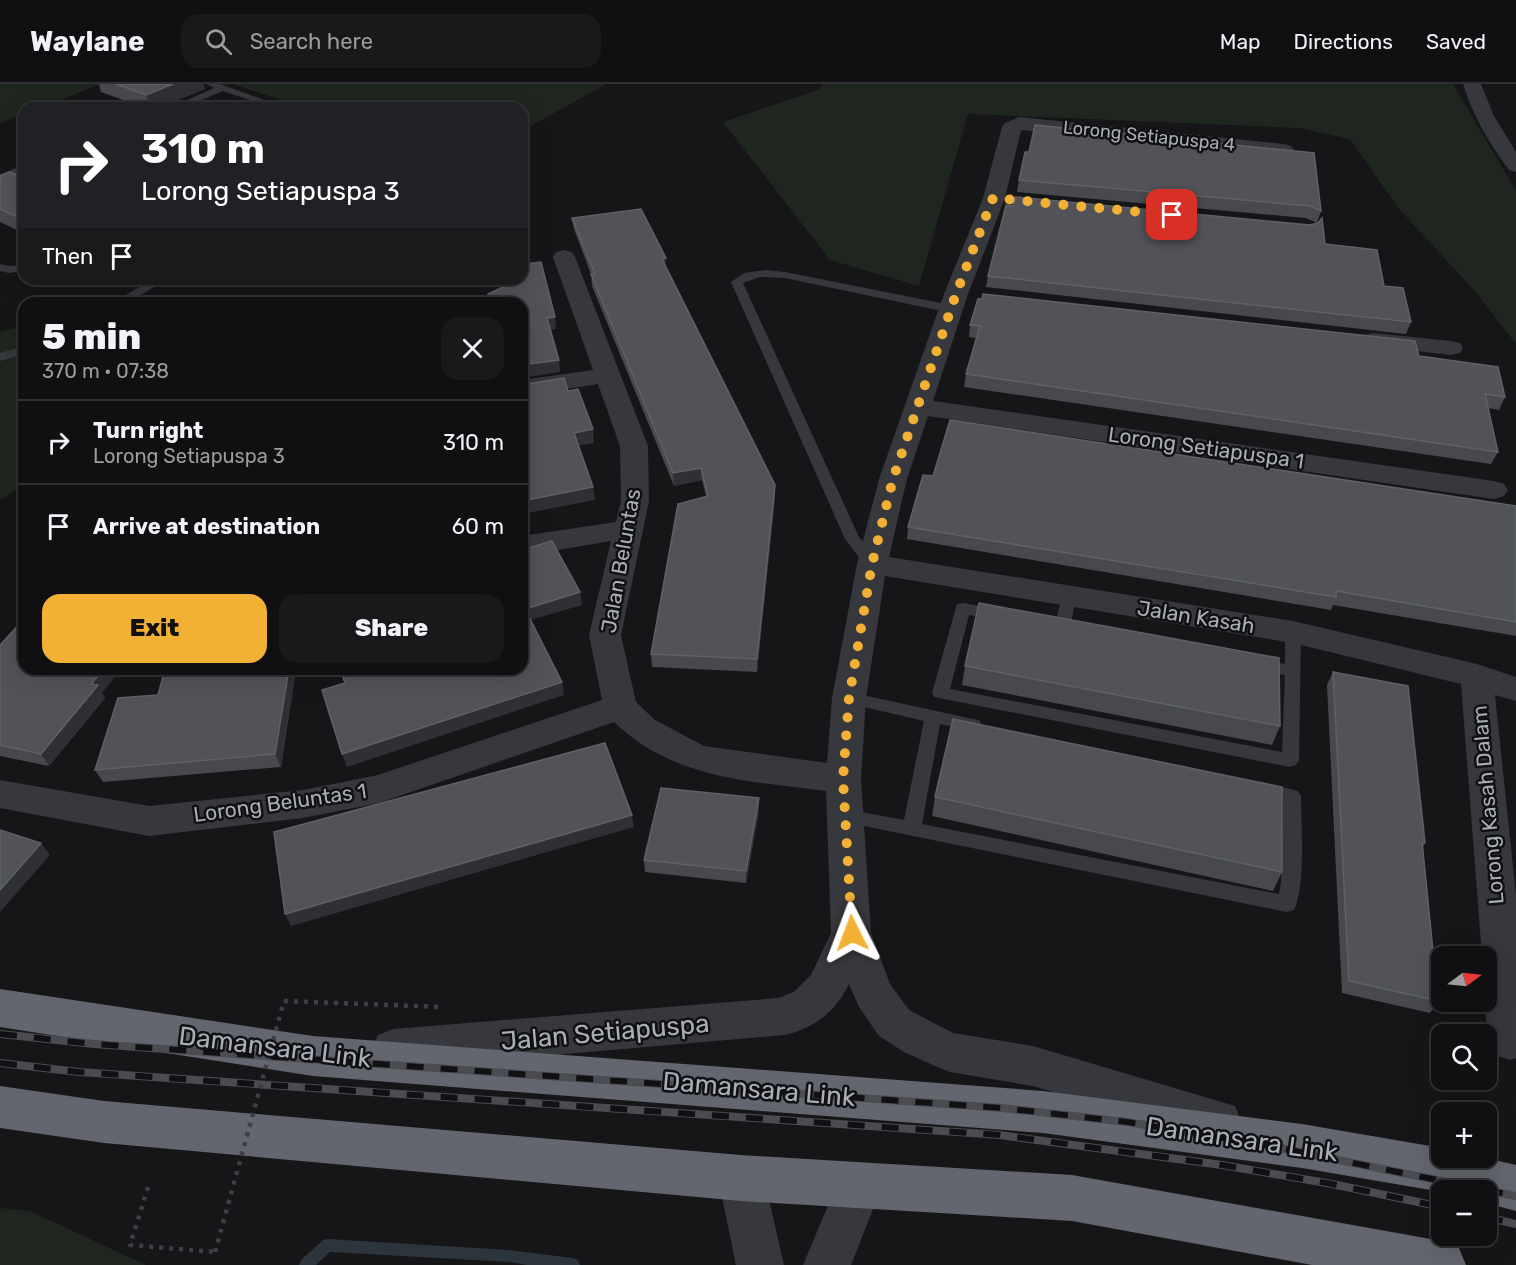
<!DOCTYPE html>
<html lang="en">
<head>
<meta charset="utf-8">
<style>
  body { margin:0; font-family:Rubik,sans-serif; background:#19191b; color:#f1f3f6; height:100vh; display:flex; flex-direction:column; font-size:22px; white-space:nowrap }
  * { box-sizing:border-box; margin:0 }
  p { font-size:20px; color:#9c9d9f }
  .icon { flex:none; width:33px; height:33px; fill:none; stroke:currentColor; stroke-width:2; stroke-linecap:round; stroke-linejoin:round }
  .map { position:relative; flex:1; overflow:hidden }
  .details { position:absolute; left:18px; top:213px; width:510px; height:378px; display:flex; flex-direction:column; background:#101012; border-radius:18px; box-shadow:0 6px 24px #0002,0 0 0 2px #303032 }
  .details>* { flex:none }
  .hud { position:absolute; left:18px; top:18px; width:510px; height:183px; border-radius:18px; box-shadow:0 6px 24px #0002,0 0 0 2px #303032; background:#202124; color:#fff; overflow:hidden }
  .needle { width:39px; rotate:75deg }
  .tools { position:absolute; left:1431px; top:862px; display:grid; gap:12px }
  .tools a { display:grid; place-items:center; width:66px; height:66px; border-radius:12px; background:#101012; box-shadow:0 6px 24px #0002,0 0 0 2px #303032; font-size:30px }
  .pin { position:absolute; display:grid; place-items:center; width:51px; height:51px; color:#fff; margin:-26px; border-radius:12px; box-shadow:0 3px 9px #0006 }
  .me { position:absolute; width:66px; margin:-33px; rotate:357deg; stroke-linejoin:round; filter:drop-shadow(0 0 4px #0008) }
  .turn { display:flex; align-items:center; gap:21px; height:126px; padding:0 24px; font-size:27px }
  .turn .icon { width:78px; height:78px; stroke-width:2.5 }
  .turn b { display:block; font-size:42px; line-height:51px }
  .then { display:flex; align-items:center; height:57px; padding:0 24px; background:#0003; gap:12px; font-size:22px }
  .round { display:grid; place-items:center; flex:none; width:63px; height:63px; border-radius:18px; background:#19191b }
  .head { display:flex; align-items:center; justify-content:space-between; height:102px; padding:0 24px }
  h1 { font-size:36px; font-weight:800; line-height:45px }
  .action { display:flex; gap:12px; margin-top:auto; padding:12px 24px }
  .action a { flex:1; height:69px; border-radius:18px; background:#f2b134; color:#111; font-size:24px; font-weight:800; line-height:69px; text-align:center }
  .action a+a { background:#19191b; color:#f1f3f6 }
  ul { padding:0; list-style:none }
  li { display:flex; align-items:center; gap:18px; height:84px; padding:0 24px; border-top:2px solid #303032 }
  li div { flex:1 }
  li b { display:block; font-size:22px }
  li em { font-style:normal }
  header { display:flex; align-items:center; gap:36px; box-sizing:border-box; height:84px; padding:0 30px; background:#101012; border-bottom:2px solid #303032 }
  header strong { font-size:28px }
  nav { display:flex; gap:33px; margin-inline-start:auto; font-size:21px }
  .search { width:420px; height:54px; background:#19191b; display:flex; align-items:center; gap:15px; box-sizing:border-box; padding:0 21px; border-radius:18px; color:#9c9d9f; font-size:22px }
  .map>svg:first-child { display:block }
  .green { fill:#1e261f }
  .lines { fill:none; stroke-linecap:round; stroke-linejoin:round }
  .stream { fill:#2c353c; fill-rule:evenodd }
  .path { stroke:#3d3f44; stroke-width:4.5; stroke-dasharray:4 6; stroke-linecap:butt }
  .lane { fill:#37383d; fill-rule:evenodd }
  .street { fill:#37383d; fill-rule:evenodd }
  .highway { fill:#63666e; fill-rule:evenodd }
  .rail-casing { stroke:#4a4c52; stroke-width:8 }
  .rail { stroke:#111113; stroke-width:6; stroke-dasharray:17; stroke-linecap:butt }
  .path-bridge { stroke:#3d3f44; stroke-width:4.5; stroke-dasharray:4 6; stroke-linecap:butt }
  .wall { fill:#47494d }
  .shaded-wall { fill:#2f3033 }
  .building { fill:#525359; stroke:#5f6168; stroke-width:1.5 }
  .route { stroke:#f2b134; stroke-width:10; stroke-dasharray:0 18 }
  .labels { text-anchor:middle; stroke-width:5; stroke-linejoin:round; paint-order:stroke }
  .far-street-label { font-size:18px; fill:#a8adb8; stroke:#111113 }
  .street-label { font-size:21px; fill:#a8adb8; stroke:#111113 }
  .near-street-label { font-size:26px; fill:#a8adb8; stroke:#111113 }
</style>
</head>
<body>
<header>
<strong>Waylane</strong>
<div class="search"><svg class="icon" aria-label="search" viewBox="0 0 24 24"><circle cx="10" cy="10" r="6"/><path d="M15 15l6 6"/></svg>Search here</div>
<nav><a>Map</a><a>Directions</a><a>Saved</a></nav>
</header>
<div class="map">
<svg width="1516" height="1181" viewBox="0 0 1516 1181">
  <rect width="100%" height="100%" fill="#161618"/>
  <g class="green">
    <path d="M0,0H101L40,24H24V30L0,39Z"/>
    <path d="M233,0H606L522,47V24H305Z"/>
    <path d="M823,0H1453L1516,107V260L1473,205L1398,124L1350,55L1299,44L968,30L919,202L830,176L723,38L818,6Z"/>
    <path d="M24,242V401L0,416V248Z"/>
    <path d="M0,1124L30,1127L146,1181H0Z"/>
  </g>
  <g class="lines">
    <path class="stream" d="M328,1155L509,1166L573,1174L578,1176L580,1181H527L509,1178L330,1168L316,1181H299L301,1176L323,1156Z"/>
    <g class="path">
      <path d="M284,917L441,923"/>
      <path d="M148,1103L130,1161L215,1168"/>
    </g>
    <g class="lane">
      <path d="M206,0H220L287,24H273L223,7L182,24H169L214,4Z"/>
      <path d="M24,81V88L0,97V90Z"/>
      <path d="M0,180L10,182L24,181V187L9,189L0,187Z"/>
      <path d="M766,186L785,188L951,221L957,225L951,229L785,194L760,193L743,199L859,453L880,480L877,484H867L845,455L731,198L744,189Z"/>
      <path d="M153,195H168L127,219H112Z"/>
      <path d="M24,262V270L0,277V269Z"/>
      <path d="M1068,507L1073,508L1076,512L1071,539L1285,580V548L1287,544H1299L1301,548L1299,676L1296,681L1290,683L934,613L932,609L957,520L963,519L1056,536L1063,508ZM969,531L1285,591L1282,668L950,605Z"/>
      <path d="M849,608L973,635L979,636L982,641L979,646L973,647L940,640L922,740L1279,810L1281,798L1283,717L1256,710L1253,705L1256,700L1262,698L1298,707L1301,712C1301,742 1306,800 1294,826L1287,828L839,737L836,732L839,727L845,725L904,736L924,637L843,618L841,614L843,610Z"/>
    </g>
    <g class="street">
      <path d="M1463,0H1481L1494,32L1516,68V88L1509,86C1489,59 1473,32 1463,0Z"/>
      <path d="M1019,33L1284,60L1291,62L1294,66L1291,70L1284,72L1021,46L1005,114L968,210L933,317L1494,397L1504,400L1508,406L1504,412L1494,415L928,332L907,395L889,473L1293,537L1477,580L1516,593V617L1495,611L1516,811V974L1510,976L1495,971C1482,941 1486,905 1486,873H1482L1461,600L1293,559L885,492L866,614L861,695L871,849L890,900L909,926L953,949L1033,962L1235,1022L1241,1037L1235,1052L1219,1058L1033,1002L950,988L935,982L904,968L879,952L859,923L849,900C836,927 815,944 785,951L393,985L378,979L372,965L378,951L393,945L778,914L794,908L811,891L831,849L826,707C749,697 673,695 614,638L379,719L303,734L149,752L0,724V696L149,722L303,706L378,691L602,616L589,551L611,457L522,472V452L616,438L621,417L620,362L598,300L522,312V296L593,286L553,173L556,168L564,166L572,168L575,173L648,362L649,417L621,551L636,618L655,636L704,662L827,679L832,614L857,480L879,395L944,210L983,114L1002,43L1005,39Z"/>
      <path d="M1373,249L1451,257L1460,259L1463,264L1460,269L1451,271L1364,261L1361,256L1364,251Z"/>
      <path d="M741,1071L757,1078L764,1094L784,1181H736L718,1094L725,1078Z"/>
      <path d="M859,1079L875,1086L882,1102L851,1181H803L843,1086Z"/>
    </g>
    <g class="highway">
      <path d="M0,905L313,952L1043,1007L1302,1040L1442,1064V1074H1486L1516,1081V1127L1486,1119V1107L1442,1108L1302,1084L1043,1049L313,992L0,943Z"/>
      <path d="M0,1002L104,1017L741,1071L1072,1091L1442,1157L1459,1164L1466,1181H1312L1072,1137L741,1117L104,1059L0,1044Z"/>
    </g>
    <defs>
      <g id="rail">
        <path d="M0,950L94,960L1002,1024L1127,1038L1255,1059L1516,1112"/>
        <path d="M0,979L79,988L1000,1051L1222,1081L1332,1100L1442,1123"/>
        <path d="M1486,1133L1516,1140"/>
      </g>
    </defs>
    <use href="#rail" class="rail-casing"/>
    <use href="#rail" class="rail"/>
    <path class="path-bridge" d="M215,1168L284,917"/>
  </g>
  <g class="wall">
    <path d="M99,0H203L205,5L158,24H145L101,8Z"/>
    <path d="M1314,69L1321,127L1317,139L1306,134L1017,108L1019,96Z"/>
    <path d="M0,92L24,94V149L0,138Z"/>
    <path d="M572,134L666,174V184L775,414L757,588L652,583L651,570L706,412L702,396L674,402L592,202L591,190L574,145Z"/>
    <path d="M1325,160L1384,202L1411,238L1406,250L986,203L988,192Z"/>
    <path d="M970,241L1419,272L1505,313L1499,326L1488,324L1498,368L1491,380L964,303L966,290L976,254L969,253Z"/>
    <path d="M933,392L1516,422V552L1333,521L1331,526L907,455L908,443Z"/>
    <path d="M0,561L102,609L105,614L49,682L0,672Z"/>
    <path d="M965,582L1280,642L1272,661L962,601Z"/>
    <path d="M296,585L281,683L103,698L95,686L158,611Z"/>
    <path d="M1333,588L1425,759L1423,763L1438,917L1430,929L1342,909L1327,601Z"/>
    <path d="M935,713L1282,788L1273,807L1241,800L932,732Z"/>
    <path d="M759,714V727L746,799L645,788L644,776Z"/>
  </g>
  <g class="shaded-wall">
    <path d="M173,0H203L205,5L158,24H151L146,11Z"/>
    <path d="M666,174V186L662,175Z"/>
    <path d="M555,233L556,245L548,246L547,234Z"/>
    <path d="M559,276L560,288L522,294V281Z"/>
    <path d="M593,345L594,359L576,362L574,349Z"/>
    <path d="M701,384L702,396L674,402L673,389Z"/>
    <path d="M775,401V414L757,588V575Z"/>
    <path d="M593,403L595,416L522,430V417Z"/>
    <path d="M580,508L582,521L527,537L525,525Z"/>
    <path d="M104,585H121L102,609L105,614L49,682L41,670L91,600Z"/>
    <path d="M289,585H296L281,683L275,670Z"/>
    <path d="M562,598L564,611L347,683L342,670Z"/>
    <path d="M759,714V727L746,799V787Z"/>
    <path d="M632,731L634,743L291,842L285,830Z"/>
    <path d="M41,759L50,771L0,828V806Z"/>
  </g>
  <g class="building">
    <path d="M116,0H173L146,11Z"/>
    <path d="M1035,41L1314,69L1321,127L1310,122L1019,96L1025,68H1029Z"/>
    <path d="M10,88L24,94V136L0,125V92Z"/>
    <path d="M1015,113L1310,141L1318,139L1322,134L1325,160L1377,166L1384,202L1403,204L1411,238L988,192L1006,121L1013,122Z"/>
    <path d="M641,125L666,174L662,175L775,401L757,575L651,570L678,420L708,412L701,384L673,389L591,190H595L572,134Z"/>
    <path d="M541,178L555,233L547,234L559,276L522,281V219H488V210L512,199L515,195H522V184L525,180Z"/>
    <path d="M983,210L1415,257L1419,272L1498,283L1505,313L1485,310L1498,368L966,290L980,242L970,241L978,215H982Z"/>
    <path d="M564,294L568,307L578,305L593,345L574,349L593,403L522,417V301Z"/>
    <path d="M950,336L1516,422V538L1336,507V513L908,443L923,391L933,392Z"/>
    <path d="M552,457L580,508L525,525L562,598L342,670L322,606L345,599L340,585H522V466Z"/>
    <path d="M979,519L1279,574L1280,642L965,582Z"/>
    <path d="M24,535V585H104L91,600L98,601L41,670L0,661V561Z"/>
    <path d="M165,585H289L275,670L95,686L118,614L158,611Z"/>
    <path d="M1333,588L1408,602L1425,759L1422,758L1438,917L1349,897Z"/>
    <path d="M953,635L1282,703V788L935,713Z"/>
    <path d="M605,659L632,731L285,830L274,748Z"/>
    <path d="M661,704L759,714L746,787L644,776Z"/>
    <path d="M0,746L41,759L0,806Z"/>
  </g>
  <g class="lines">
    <path class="route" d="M852,849L843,695L849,614L872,480L893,395L956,210L993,114L1172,131"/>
  </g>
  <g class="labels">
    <g class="far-street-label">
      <text transform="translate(1149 52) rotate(6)" y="6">Lorong Setiapuspa 4</text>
    </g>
    <g class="street-label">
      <text transform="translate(1206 364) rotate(8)" y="7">Lorong Setiapuspa 1</text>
      <text transform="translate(621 477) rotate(-80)" y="7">Jalan Beluntas</text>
      <text transform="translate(1196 533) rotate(9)" y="7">Jalan Kasah</text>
      <text transform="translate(280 719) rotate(-8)" y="7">Lorong Beluntas 1</text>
      <text transform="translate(1488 721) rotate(-95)" y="7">Lorong Kasah Dalam</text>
    </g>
    <g class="near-street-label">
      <text transform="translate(605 948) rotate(-5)" y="9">Jalan Setiapuspa</text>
      <text transform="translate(275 963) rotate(7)" y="9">Damansara Link</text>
      <text transform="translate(759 1005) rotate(5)" y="9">Damansara Link</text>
      <text transform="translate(1242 1055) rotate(8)" y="9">Damansara Link</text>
    </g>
  </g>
</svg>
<div class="tools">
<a><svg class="needle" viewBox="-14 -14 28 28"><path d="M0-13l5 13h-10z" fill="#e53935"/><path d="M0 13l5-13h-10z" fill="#9c9d9f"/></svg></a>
<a><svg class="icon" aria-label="search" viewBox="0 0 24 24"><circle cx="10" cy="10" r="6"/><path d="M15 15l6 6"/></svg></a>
<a>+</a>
<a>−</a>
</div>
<div class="pin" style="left:1172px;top:131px;background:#d93025"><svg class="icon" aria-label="arrive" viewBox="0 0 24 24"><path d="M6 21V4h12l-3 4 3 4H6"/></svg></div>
<svg class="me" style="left:852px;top:849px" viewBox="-20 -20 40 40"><path d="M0-17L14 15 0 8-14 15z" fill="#f2b134" stroke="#fff" stroke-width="4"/></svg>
<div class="hud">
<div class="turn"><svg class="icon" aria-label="right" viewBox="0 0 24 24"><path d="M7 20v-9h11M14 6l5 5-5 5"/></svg><div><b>310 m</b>Lorong Setiapuspa 3</div></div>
<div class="then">Then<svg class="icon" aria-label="arrive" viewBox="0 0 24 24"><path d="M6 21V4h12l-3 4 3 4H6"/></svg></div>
</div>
<section class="details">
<div class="head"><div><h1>5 min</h1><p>370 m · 07:38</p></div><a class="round"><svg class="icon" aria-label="close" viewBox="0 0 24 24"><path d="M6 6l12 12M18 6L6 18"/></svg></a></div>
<ul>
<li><svg class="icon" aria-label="right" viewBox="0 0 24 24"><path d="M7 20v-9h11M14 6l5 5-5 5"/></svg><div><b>Turn right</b><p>Lorong Setiapuspa 3</p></div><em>310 m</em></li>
<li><svg class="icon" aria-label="arrive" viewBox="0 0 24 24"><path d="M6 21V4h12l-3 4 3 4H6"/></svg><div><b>Arrive at destination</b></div><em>60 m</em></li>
</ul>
<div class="action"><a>Exit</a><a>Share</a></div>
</section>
</div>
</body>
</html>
